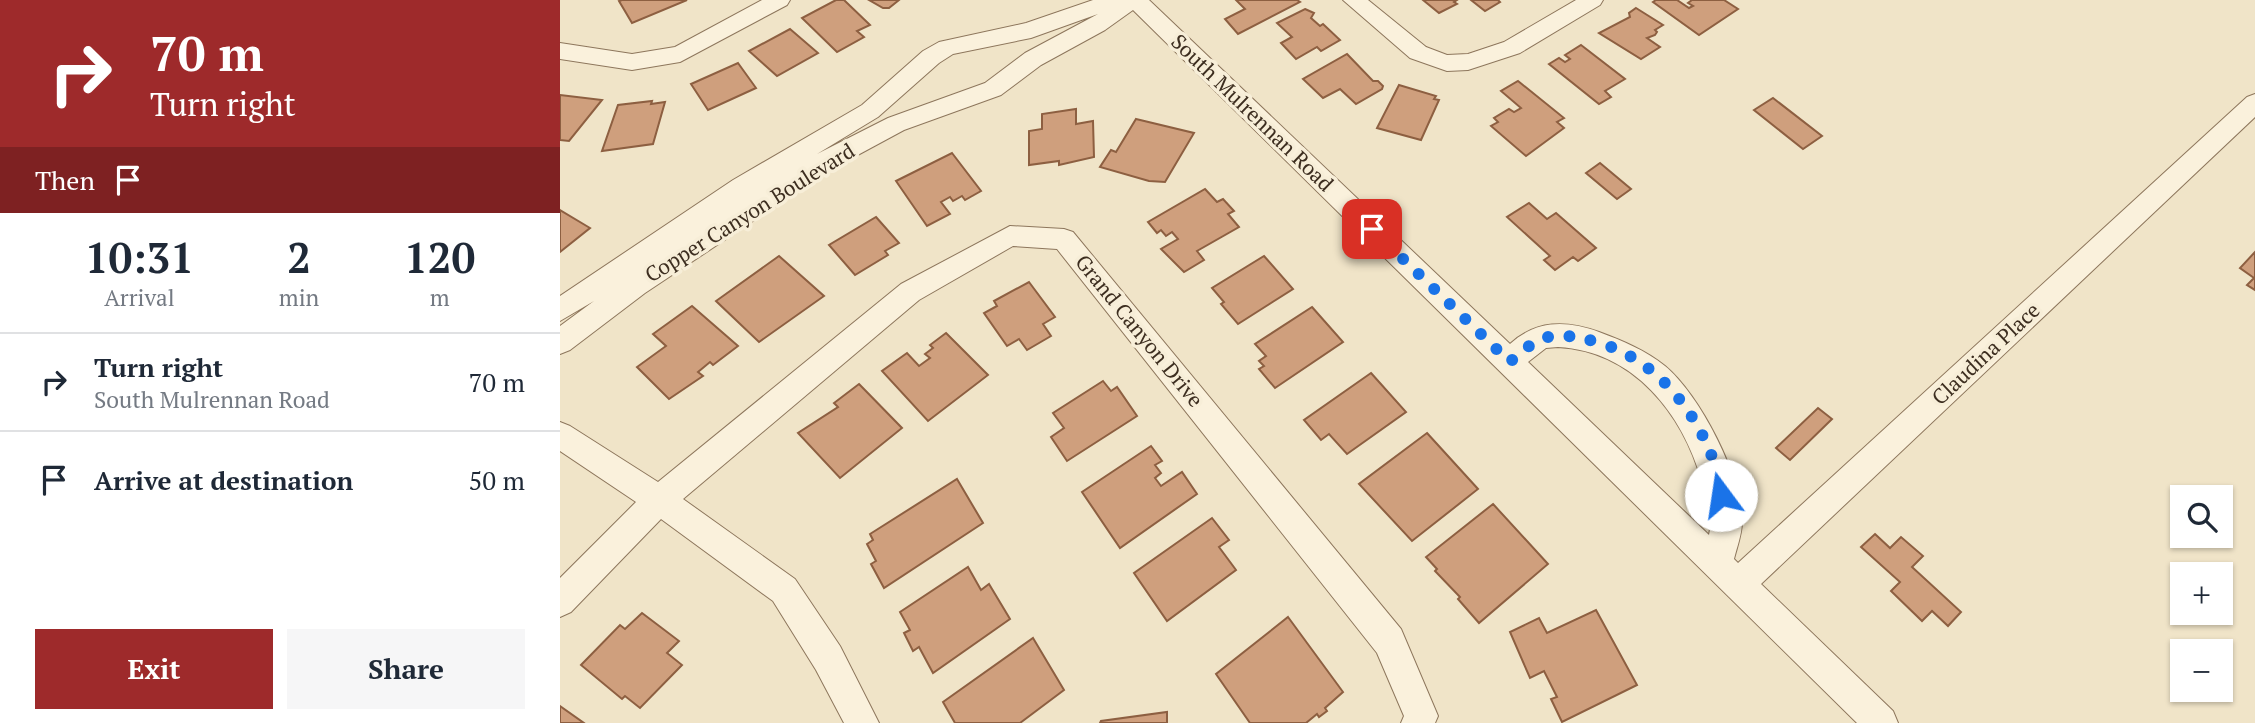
<!DOCTYPE html>
<html lang="en">
<head>
<meta charset="utf-8">
<style>
  body { margin:0; font-family:"PT Serif",serif; background:#f6f6f7; color:#1f2937; height:100vh; display:flex; flex-direction:column; font-size:26px; white-space:nowrap }
  * { box-sizing:border-box; margin:0 }
  p { font-size:23px; color:#747a83 }
  .icon { flex:none; width:38px; height:38px; fill:none; stroke:currentColor; stroke-width:2; stroke-linecap:round; stroke-linejoin:round }
  .map { position:relative; flex:1; overflow:hidden }
  .drawer { display:flex; flex-direction:column; background:#fff; width:560px }
  .drawer>* { flex:none }
  .top-card { background:#9e2a2b; color:#fff; overflow:hidden }
  .buttons { position:absolute; left:1610px; top:485px; display:grid; gap:14px }
  .buttons a { display:grid; place-items:center; width:63px; height:63px; border-radius:0px; background:#fff; box-shadow:0 2px 5px #0004; font-size:35px }
  .pin { position:absolute; display:grid; place-items:center; width:60px; height:60px; color:#fff; margin:-30px; border-radius:14px; box-shadow:0 4px 10px #0006 }
  .me { position:absolute; width:77px; margin:-38px; rotate:346deg; stroke-linejoin:round; filter:drop-shadow(0 0 5px #0008) }
  .turn { display:flex; align-items:center; gap:24px; height:147px; padding:0 35px; font-size:32px }
  .turn .icon { width:91px; height:91px; stroke-width:2.5 }
  .turn b { display:block; font-size:49px; line-height:60px }
  .then { display:flex; align-items:center; height:66px; padding:0 35px; background:#0003; gap:14px; font-size:26px }
  .eta { display:flex; justify-content:space-evenly; align-items:center; height:119px; text-align:center }
  .eta b { font-size:42px; font-weight:700; line-height:49px }
  .button { display:flex; gap:14px; margin-top:auto; padding:14px 35px }
  .button a { flex:1; height:80px; border-radius:0px; background:#9e2a2b; color:#fff; font-size:28px; font-weight:700; line-height:80px; text-align:center }
  .button a+a { background:#f6f6f7; color:#1f2937 }
  ul { padding:0; list-style:none }
  li { display:flex; align-items:center; gap:21px; height:98px; padding:0 35px; border-top:2px solid #e0e1e3 }
  li div { flex:1 }
  li b { display:block; font-size:26px }
  li em { font-style:normal }
  main { display:flex; flex:1; min-height:0 }
  .map>svg:first-child { display:block }
  .building { fill:#cf9f7d; stroke:#8d5f41; stroke-width:2 }
  .lines { fill:none; stroke-linecap:round; stroke-linejoin:round }
  .minor-casing { stroke:#8d765c; stroke-width:2 }
  .minor { fill:#faf1dc; fill-rule:evenodd }
  .route { stroke:#1a73e8; stroke-width:12; stroke-dasharray:0 21.6 }
  .labels { text-anchor:middle; stroke-width:7; stroke-linejoin:round; paint-order:stroke }
  .street-label { font-size:21px; fill:#3d2e20; stroke:#f7eed8 }
</style>
</head>
<body>
<main>
<section class="drawer">
<div class="top-card">
<div class="turn"><svg class="icon" aria-label="right" viewBox="0 0 24 24"><path d="M7 20v-9h11M14 6l5 5-5 5"/></svg><div><b>70 m</b>Turn right</div></div>
<div class="then">Then<svg class="icon" aria-label="arrive" viewBox="0 0 24 24"><path d="M6 21V4h12l-3 4 3 4H6"/></svg></div>
</div>
<div class="eta">
<div><b>10:31</b><p>Arrival</p></div>
<div><b>2</b><p>min</p></div>
<div><b>120</b><p>m</p></div>
</div>
<ul>
<li><svg class="icon" aria-label="right" viewBox="0 0 24 24"><path d="M7 20v-9h11M14 6l5 5-5 5"/></svg><div><b>Turn right</b><p>South Mulrennan Road</p></div><em>70 m</em></li>
<li><svg class="icon" aria-label="arrive" viewBox="0 0 24 24"><path d="M6 21V4h12l-3 4 3 4H6"/></svg><div><b>Arrive at destination</b></div><em>50 m</em></li>
</ul>
<div class="button"><a>Exit</a><a>Share</a></div>
</section>
<div class="map">
<svg width="1695" height="723" viewBox="0 0 1695 723">
  <rect width="100%" height="100%" fill="#f0e4c8"/>
  <g class="building">
    <path d="M62,0H127L72,23L59,1Z"/>
    <path d="M276,0H284L310,25L297,31L304,37L277,52L242,18Z"/>
    <path d="M309,0H339L329,8H323Z"/>
    <path d="M676,0H737L740,2L678,34L665,19L685,9Z"/>
    <path d="M863,0H897L894,2L897,4L879,13Z"/>
    <path d="M911,0H938L940,2L925,11Z"/>
    <path d="M1096,0H1117L1129,8L1133,6L1128,3L1132,0H1164L1178,9L1139,35L1093,2Z"/>
    <path d="M1076,8L1103,25L1095,30L1097,32L1095,35L1087,38L1100,47L1081,59L1039,33L1070,17L1069,13Z"/>
    <path d="M745,9L754,13L751,18L760,26L763,24L780,40L761,51L757,47L736,59L721,43L732,37L717,23Z"/>
    <path d="M230,29L258,53L217,76L189,51Z"/>
    <path d="M1021,45L1065,79L1045,91L1051,97L1039,104L989,64L999,58L1005,62L1010,59L1005,55Z"/>
    <path d="M787,54L813,81H818L823,86L822,89L796,104L780,89L763,98L743,79Z"/>
    <path d="M178,63L196,88L148,110L131,84Z"/>
    <path d="M958,81L1004,118L997,122L1004,128L966,156L931,126L938,122L934,118L949,109L954,112L961,108L941,91Z"/>
    <path d="M839,85L876,96L874,99L879,100L861,140L817,128Z"/>
    <path d="M0,95L42,100L9,141L0,140Z"/>
    <path d="M1213,98L1262,136L1243,149L1194,110Z"/>
    <path d="M92,101L91,104L105,102L93,144L42,151L58,105Z"/>
    <path d="M516,109V124L533,121L534,157L499,165V161L469,165V131L482,129V114Z"/>
    <path d="M576,119L634,133L605,182L589,181L540,167L551,150L556,152Z"/>
    <path d="M392,153L421,191L405,200L402,196L393,201L390,197L381,202L390,214L367,226L336,181Z"/>
    <path d="M1040,163L1071,189L1057,199L1026,173Z"/>
    <path d="M645,189L657,202L663,199L674,211L668,214L679,227L637,251L644,260L624,272L601,249L618,239L612,232L606,236L601,230L597,233L588,222Z"/>
    <path d="M969,203L987,219L996,213L1036,248L1018,261L1013,257L995,270L984,260L990,256L947,217Z"/>
    <path d="M0,210L30,228L0,252Z"/>
    <path d="M316,217L339,243L325,251L328,255L295,275L269,245Z"/>
    <path d="M1695,252V290L1687,285L1694,278L1680,268Z"/>
    <path d="M219,256L264,296L199,342L156,301Z"/>
    <path d="M704,256L733,289L678,324L661,304L664,302L652,288Z"/>
    <path d="M469,282L495,317L483,324L491,336L467,350L459,339L447,346L424,313L437,306L434,301Z"/>
    <path d="M132,306L178,346L153,365L150,362L138,372L143,376L109,399L77,367L106,346L93,334Z"/>
    <path d="M752,307L783,342L715,388L699,369L704,366L699,361L706,356L695,344Z"/>
    <path d="M386,333L428,375L368,421L322,371L347,353L359,366L370,358L365,354L373,348L370,345Z"/>
    <path d="M811,373L846,412L787,454L769,434L761,440L744,420Z"/>
    <path d="M543,381L551,391L557,387L577,416L507,461L491,437L504,428L493,413Z"/>
    <path d="M299,384L342,428L280,478L238,433L278,407L274,403Z"/>
    <path d="M1258,408L1272,419L1230,460L1216,448Z"/>
    <path d="M867,433L918,489L852,541L799,484Z"/>
    <path d="M591,446L602,461L595,465L601,473L595,478L601,486L622,472L637,494L560,548L522,492Z"/>
    <path d="M397,479L423,523L324,588L311,564L316,561L307,544L313,540L310,534Z"/>
    <path d="M933,504L988,564L919,623L898,599L900,597L875,571L877,569L866,557Z"/>
    <path d="M652,518L669,540L659,547L676,570L607,621L574,573Z"/>
    <path d="M1315,534L1330,548L1341,537L1363,556L1352,567L1401,612L1388,626L1372,611L1362,621L1331,591L1340,582L1301,547Z"/>
    <path d="M408,567L421,590L429,584L450,619L373,673L359,647L353,651L344,633L350,630L340,612Z"/>
    <path d="M1036,610L1077,685L1002,722L991,699L997,697L984,671L970,678L950,632L979,618L987,633Z"/>
    <path d="M82,613L119,641L107,653L122,665L80,708L65,696L62,699L21,665L60,625L65,629Z"/>
    <path d="M728,617L783,692L765,708L767,711L759,717L757,714L746,723H690L656,674Z"/>
    <path d="M473,638L504,690L460,723H395L383,702Z"/>
    <path d="M0,706L24,723H0Z"/>
    <path d="M607,712V723H540L541,721Z"/>
  </g>
  <g class="lines">
    <defs>
      <g id="minor">
        <path d="M202,0H230L227,5L120,62L72,70L0,59V43L72,54L115,47Z"/>
        <path d="M533,0H589L950,344C976,320 1006,320 1039,332C1063,341 1085,350 1105,366C1140,395 1182,477 1182,522C1182,534 1177,547 1174,559L1178,563L1687,97L1695,94V117L1201,584L1333,711L1338,723H1297L573,10L545,30L481,65L441,95L344,130L268,171L85,293L10,350L0,354V326L34,301L0,321V296L173,180L302,105L363,51L379,42L466,23ZM538,14L465,53L425,83L328,118L257,154L318,117L379,63L393,54L471,38ZM998,347C1074,351 1123,414 1142,482C1148,500 1153,516 1149,535L968,362L986,348Z"/>
        <path d="M783,0H808L866,47L887,55L908,54L944,42L1016,0H1043L1040,5L960,53L908,70L887,71L850,58Z"/>
        <path d="M450,226L504,229L513,232L841,629L878,716L875,723H841L844,716L817,653L497,249L453,246L359,300L123,499L235,579L280,646L319,723H284L256,670L213,601L101,519L11,612L0,617V578L76,502L0,451V422L10,426L98,482L341,284Z"/>
      </g>
    </defs>
    <use href="#minor" class="minor-casing"/>
    <use href="#minor" class="minor"/>
  </g>
  <g class="lines">
    <path class="route" d="M812,229L950,362C982,332 995,331 1037,342C1091,358 1130,402 1151,454C1156,467 1158,482 1161,495"/>
  </g>
  <g class="labels">
    <g class="street-label">
      <text transform="translate(692 113) rotate(44)" y="7">South Mulrennan Road</text>
      <text transform="translate(190 213) rotate(-32)" y="7">Copper Canyon Boulevard</text>
      <text transform="translate(579 331) rotate(51)" y="7">Grand Canyon Drive</text>
      <text transform="translate(1426 354) rotate(-43)" y="7">Claudina Place</text>
    </g>
  </g>
</svg>
<div class="buttons">
<a><svg class="icon" aria-label="search" viewBox="0 0 24 24"><circle cx="10" cy="10" r="6"/><path d="M15 15l6 6"/></svg></a>
<a>+</a>
<a>−</a>
</div>
<div class="pin" style="left:812px;top:229px;background:#d93025"><svg class="icon" aria-label="arrive" viewBox="0 0 24 24"><path d="M6 21V4h12l-3 4 3 4H6"/></svg></div>
<svg class="me" style="left:1161px;top:495px" viewBox="-20 -20 40 40"><circle r="19" fill="#fff"/><path d="M0-13L10 11 0 6-10 11z" fill="#1a73e8"/></svg>
</div>
</main>
</body>
</html>
